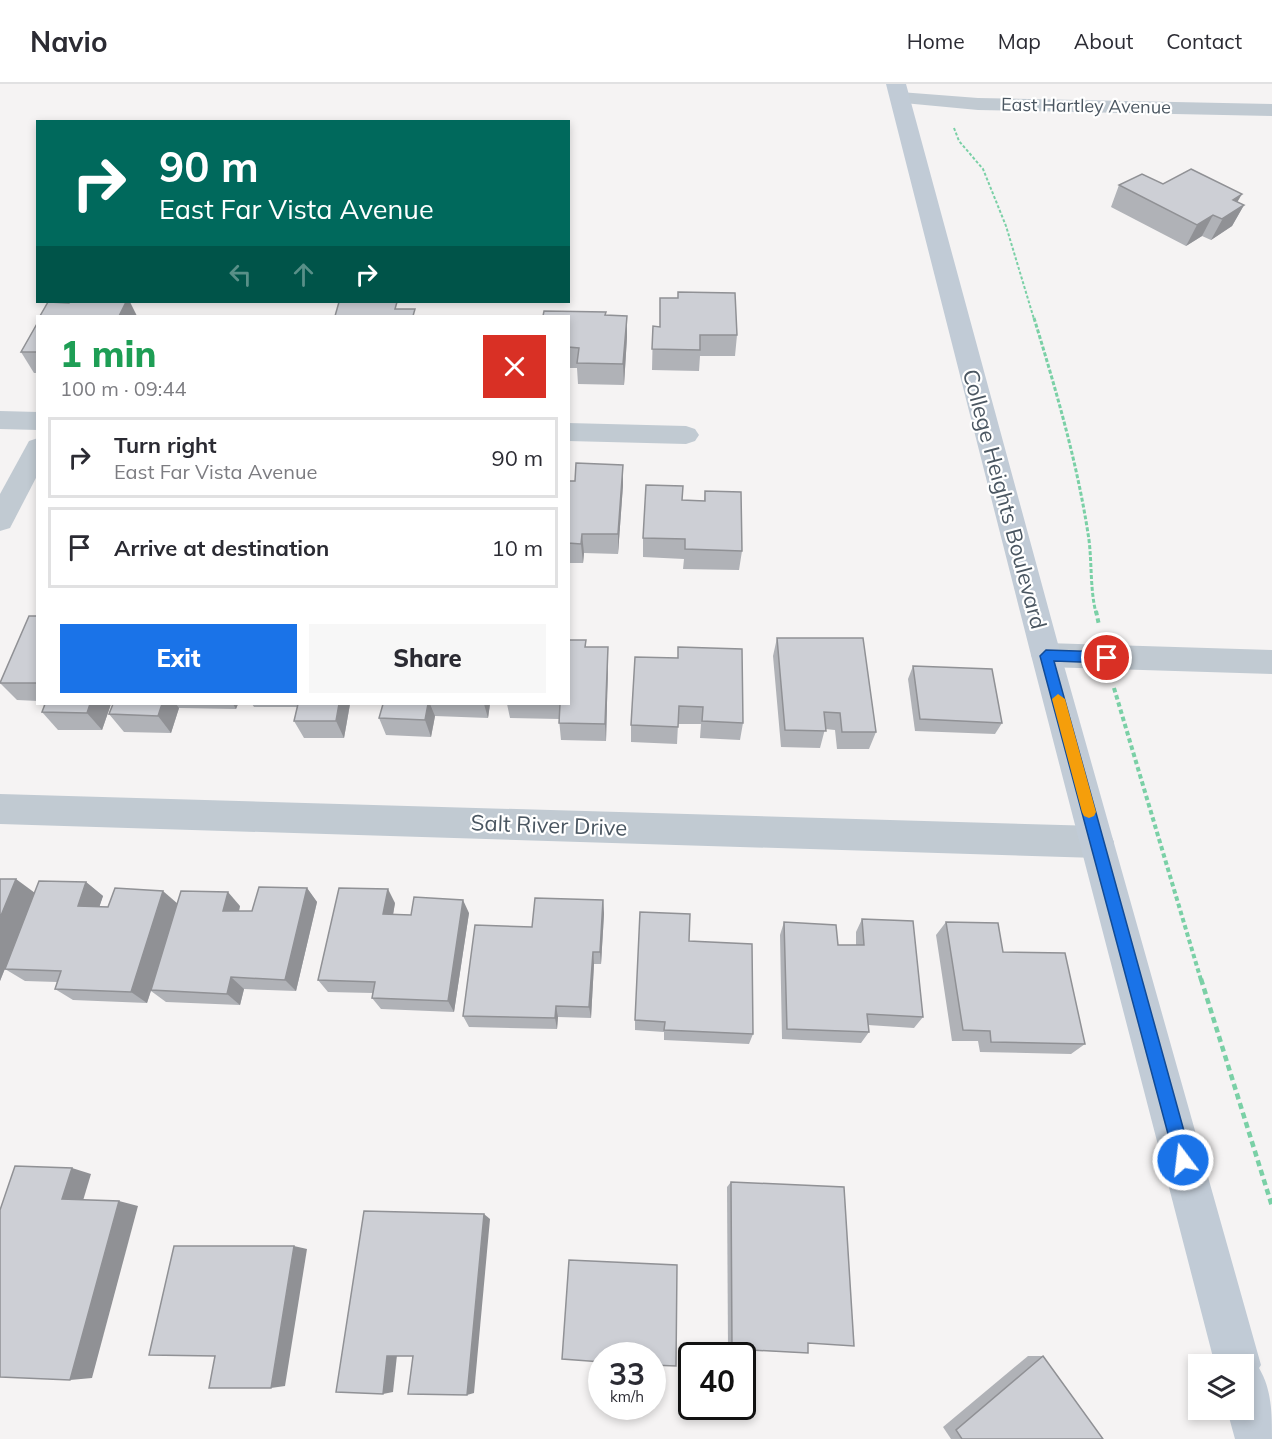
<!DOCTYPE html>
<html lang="en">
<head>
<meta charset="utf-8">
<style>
  body { margin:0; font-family:Mulish,sans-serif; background:#f7f7f7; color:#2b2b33; height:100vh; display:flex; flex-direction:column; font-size:22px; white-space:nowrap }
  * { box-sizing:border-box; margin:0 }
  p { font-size:20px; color:#7c7c81 }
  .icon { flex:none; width:33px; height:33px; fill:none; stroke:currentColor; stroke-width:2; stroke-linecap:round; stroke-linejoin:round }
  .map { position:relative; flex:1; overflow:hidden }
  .side { position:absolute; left:36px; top:231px; width:534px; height:390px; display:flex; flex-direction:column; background:#fff; border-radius:0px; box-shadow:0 3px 9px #0003 }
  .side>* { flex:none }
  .guide { position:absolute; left:36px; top:36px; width:534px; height:183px; border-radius:0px; box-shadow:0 3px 9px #0003; background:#00695c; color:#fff; overflow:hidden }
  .buttons { position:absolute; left:1188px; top:1270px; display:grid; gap:12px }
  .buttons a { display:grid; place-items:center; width:66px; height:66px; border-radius:0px; background:#fff; box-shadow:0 3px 9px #0003; font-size:30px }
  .speed { position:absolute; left:588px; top:1258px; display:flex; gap:12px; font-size:30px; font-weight:700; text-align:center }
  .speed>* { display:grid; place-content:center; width:78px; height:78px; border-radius:50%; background:#fff; box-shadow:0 3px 9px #0003; line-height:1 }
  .speed small { font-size:15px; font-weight:400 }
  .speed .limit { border:3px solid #111; border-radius:9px; background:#fff; color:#111 }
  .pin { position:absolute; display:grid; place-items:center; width:51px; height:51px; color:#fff; margin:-26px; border:3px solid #fff; border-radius:50%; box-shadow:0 2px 6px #0007 }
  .me { position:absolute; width:66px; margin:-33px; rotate:345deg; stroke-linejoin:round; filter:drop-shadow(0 0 4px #0008) }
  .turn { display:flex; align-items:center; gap:21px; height:126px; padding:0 24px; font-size:27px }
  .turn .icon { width:78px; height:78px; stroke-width:2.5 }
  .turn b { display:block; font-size:42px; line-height:51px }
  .lanes { display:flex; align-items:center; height:57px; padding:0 24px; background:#0003; justify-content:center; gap:30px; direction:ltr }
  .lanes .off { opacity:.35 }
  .round { display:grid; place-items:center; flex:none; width:63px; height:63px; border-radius:0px; background:#f7f7f7 }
  .overview { display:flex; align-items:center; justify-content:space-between; height:102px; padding:0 24px }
  h1 { font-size:36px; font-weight:800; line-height:45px; color:#1e9e55 }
  .button { display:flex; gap:12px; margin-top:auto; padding:12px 24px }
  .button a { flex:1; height:69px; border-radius:0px; background:#1a73e8; color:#fff; font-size:24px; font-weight:800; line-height:69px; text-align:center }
  .button a+a { background:#f7f7f7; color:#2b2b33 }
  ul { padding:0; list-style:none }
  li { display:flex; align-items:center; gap:18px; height:81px; margin:0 12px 9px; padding:0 12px; border:3px solid #e1e1e2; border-radius:0px }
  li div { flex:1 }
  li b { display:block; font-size:22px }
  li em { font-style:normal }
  header { display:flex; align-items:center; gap:36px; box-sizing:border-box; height:84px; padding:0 30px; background:#fff; border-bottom:2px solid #e1e1e2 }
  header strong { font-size:28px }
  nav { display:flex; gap:33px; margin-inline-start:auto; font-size:21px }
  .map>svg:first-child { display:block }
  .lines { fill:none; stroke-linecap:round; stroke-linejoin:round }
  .path-far3 { stroke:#7ad0a6; stroke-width:2; stroke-dasharray:3 2; stroke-linecap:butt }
  .path-far2 { stroke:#7ad0a6; stroke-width:3; stroke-dasharray:4 2; stroke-linecap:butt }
  .path-far1 { stroke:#7ad0a6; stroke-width:4; stroke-dasharray:4.5 3; stroke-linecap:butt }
  .path { stroke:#7ad0a6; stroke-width:4.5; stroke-dasharray:6 4; stroke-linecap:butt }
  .street { fill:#c1cad2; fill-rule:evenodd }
  .secondary { fill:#c1cbd6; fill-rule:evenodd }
  .wall { fill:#b0b2b7 }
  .shaded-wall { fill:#909195 }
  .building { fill:#cdcfd5; stroke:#909195; stroke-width:1.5 }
  .route { fill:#1a73e8; stroke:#114b97; stroke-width:1.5 }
  .slow { fill:#f59e0b }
  .labels { text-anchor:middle; stroke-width:4.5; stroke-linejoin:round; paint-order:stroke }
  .far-street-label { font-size:18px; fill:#4a5661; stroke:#fff }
  .street-label { font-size:22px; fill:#4a5661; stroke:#fff }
</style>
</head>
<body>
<header>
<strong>Navio</strong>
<nav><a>Home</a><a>Map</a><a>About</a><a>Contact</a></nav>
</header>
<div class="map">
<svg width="1272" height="1355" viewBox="0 0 1272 1355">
  <rect width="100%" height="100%" fill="#f5f3f3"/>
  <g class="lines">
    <path class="path-far3" d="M954,44L959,57L983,85L1006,142L1034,235"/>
    <path class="path-far2" d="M1034,234C1056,306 1078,381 1089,456C1092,481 1090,505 1096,529"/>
    <g class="path-far1">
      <path d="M1096,527L1099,541"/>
      <path d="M1114,604L1201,896"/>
    </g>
    <path class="path" d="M1201,895L1272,1122"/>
    <g class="street">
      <path d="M900,8L978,14L1272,20V32L978,26L893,18L890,14L893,10Z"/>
      <path d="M0,327L38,328V346L0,345Z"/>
      <path d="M568,339L686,342L695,345L699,351L695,357L686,360L568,357Z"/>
      <path d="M38,354V390L10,444L0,447V410L29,357Z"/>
      <path d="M1046,559L1272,566V590L1046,583L1035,580L1031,571L1035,562Z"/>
      <path d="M0,710L1097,742L1109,747L1114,758L1109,769L1097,774L0,740Z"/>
    </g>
    <path class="secondary" d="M886,0H906L1061,571L1261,1281L1259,1284C1272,1306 1272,1330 1272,1355H1235L1227,1326H1244V1281H1215L1031,571Z"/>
  </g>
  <g class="wall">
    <path d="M1163,100L1237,118L1244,121L1232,142L1211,156L1202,152L1186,162L1111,123L1119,101Z"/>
    <path d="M606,231L627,253L624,301L578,300L577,284H568V232Z"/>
    <path d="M38,238V289H34L21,268Z"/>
    <path d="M653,242L737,251L735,272H700L699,287L652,286Z"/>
    <path d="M623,381V401L618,470L584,469L583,479H568V397H575Z"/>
    <path d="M705,407L742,467L739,486L683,485L684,475L643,473V454L682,416L704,417Z"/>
    <path d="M38,532V617L17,616L0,599Z"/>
    <path d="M777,554L876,648L869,665H837L835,646L825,645L820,664L781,663L773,572Z"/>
    <path d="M586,563L608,581L606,657L561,656L559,635L510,634L507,620H568Z"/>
    <path d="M635,573L743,639L740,656L700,654L701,640H678L677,660L631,658V641Z"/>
    <path d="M913,582L1002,639L995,650L915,647L908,595Z"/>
    <path d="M45,620H111L102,646H58L42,628Z"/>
    <path d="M113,620H238L236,625L179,624L171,649L124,648L109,630Z"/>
    <path d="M252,620H350L344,654H304L294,637L297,623H254Z"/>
    <path d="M383,620H490L488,634L435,632L431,653L386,651L379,634Z"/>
    <path d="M0,795L34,809L86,798L103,812L99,823L177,820L240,822L239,827H252L307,804L317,818L296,907L244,905L240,921L166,918L151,907L147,919L73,916L55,905L57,898L25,897L5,885L26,832L0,897Z"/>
    <path d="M603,816L604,830L601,880H594L591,934L558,933L557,945L469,943L463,932L532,843Z"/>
    <path d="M395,819L393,830L411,831L469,829L454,928L381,925L372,914L373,909L328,908L318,896Z"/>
    <path d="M862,835L923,933L914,944L868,941L869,948L861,959L782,955L780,851L784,838L838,861H856V848Z"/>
    <path d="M946,838L1003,868L1085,960L1071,970L980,968L978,957H952L936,851Z"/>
    <path d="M689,857L753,950L749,960L664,956V948L635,946V936Z"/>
    <path d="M731,1098L808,1259V1269L728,1265L727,1103Z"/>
    <path d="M1028,1272H1043L1103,1355H951L943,1343Z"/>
  </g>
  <g class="shaded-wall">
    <path d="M1242,110L1231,129L1244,121L1232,142L1211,156L1233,116Z"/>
    <path d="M1213,131L1202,152L1186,162L1197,141Z"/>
    <path d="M126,218H130L137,232H119Z"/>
    <path d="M627,232V253L624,301L623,280Z"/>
    <path d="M623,381V401L618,470V450Z"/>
    <path d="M582,450L584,469L583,479L581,460Z"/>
    <path d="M608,563V581L606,657L605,640Z"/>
    <path d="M90,620H111L102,646L87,629Z"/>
    <path d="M162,620H176L179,624L171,649L158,632Z"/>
    <path d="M233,620H238L236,625Z"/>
    <path d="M339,620H350L344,654L336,637Z"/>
    <path d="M428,620H430L435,632L431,653L425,636Z"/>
    <path d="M484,620H490L488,634Z"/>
    <path d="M16,795L35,809L0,897V834Z"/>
    <path d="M86,798L103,812L95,836L78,822Z"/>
    <path d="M307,804L317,818L296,907L285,896Z"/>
    <path d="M388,805L395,819L391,843L383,830Z"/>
    <path d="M163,807L178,820L147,919L131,908Z"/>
    <path d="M228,808L240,822L236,840L223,827Z"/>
    <path d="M463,816L469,829L454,928L448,917Z"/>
    <path d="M603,816L604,830L601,880L600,868Z"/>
    <path d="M593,868L594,880L591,934L589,923Z"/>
    <path d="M231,893L244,905L240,921L227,910Z"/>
    <path d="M556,922L558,933L557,945L555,934Z"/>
    <path d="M72,1084L91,1090L82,1120L62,1115Z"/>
    <path d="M119,1117L138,1122L92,1294L70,1296Z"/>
    <path d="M484,1130L490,1135L474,1309L467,1311Z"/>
    <path d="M294,1162L307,1165L285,1302L271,1304Z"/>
    <path d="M397,1271L393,1308L383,1310L387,1272Z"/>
  </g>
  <g class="building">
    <path d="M1191,85L1242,110L1233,116L1244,121L1222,135L1213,131L1197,141L1119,101L1142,90L1163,100Z"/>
    <path d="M678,208L735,209L737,251H700V266L652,265L653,242L660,243V214H678Z"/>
    <path d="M48,218L69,219L70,218H126L119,232H40Z"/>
    <path d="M339,218H397L395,225H415L413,232H335Z"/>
    <path d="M544,227L606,228L605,231L627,232L623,280L577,279L579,264L568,263V232H543Z"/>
    <path d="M38,238V268H21Z"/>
    <path d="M576,379L623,381L618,450H582L581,460L568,459V397H575Z"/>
    <path d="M646,401L683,402L682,416L705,417V407L741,408L742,467L685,465V455L643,454Z"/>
    <path d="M29,532H38V599H0Z"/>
    <path d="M777,554H863L876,648H842L840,629L824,628L826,647L785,646Z"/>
    <path d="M568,556H586L585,563H608L605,640L559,639L560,620H568Z"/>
    <path d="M678,563L742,565L743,639L702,637L703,623L679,622L678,643L631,641L635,573L678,574Z"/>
    <path d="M913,582L992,585L1002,639L920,635Z"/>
    <path d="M45,620H90L87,629L42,628Z"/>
    <path d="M113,620H162L158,632L109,630Z"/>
    <path d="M298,620H339L336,637H294Z"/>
    <path d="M383,620H428L425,636L379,634Z"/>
    <path d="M0,795H16L0,834Z"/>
    <path d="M39,797L86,798L78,822L108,823L115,804L163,807L131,908L55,905L61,887L5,885Z"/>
    <path d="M259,803L307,804L285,896L231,893L227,910L151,906L181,807L228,808L223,827H252Z"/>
    <path d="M339,804L388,805L383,830L411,831L414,813L463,816L448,917L372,914L375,898L318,896Z"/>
    <path d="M535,814L603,816L600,868H593L589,923L556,922L555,934L463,932L475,841L532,843Z"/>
    <path d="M640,828L690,830L689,857L752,860L753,950L664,946L665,938L635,936Z"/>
    <path d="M862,835L913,837L923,933L867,930L869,948L787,945L784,838L836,841L838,861H864Z"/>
    <path d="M946,838L998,839L1003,868L1065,869L1085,960L991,958L990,947L963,946Z"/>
    <path d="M15,1082L72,1084L62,1115L119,1117L70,1296L0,1293V1126Z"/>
    <path d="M731,1098L844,1103L854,1262L808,1259V1269L732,1265Z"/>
    <path d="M364,1127L484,1130L467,1311L408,1310L413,1272H387L383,1310L336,1308Z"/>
    <path d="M174,1162H294L271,1304H209L215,1272L149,1271Z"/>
    <path d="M569,1176L677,1181L676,1282L652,1281V1272H602V1278L562,1275Z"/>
    <path d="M1043,1272L1103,1355H962L956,1346Z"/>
  </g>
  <path class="route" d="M1046,566L1107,568L1113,574L1107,579L1054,577L1192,1076L1189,1082L1183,1085L1177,1082L1175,1076L1040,572Z"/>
  <path class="slow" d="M1058,610L1065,615L1096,728L1094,732L1089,734L1084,732L1082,728L1052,615Z"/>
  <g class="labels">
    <g class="far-street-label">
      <text transform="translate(1086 22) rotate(1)" y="6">East Hartley Avenue</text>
    </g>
    <g class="street-label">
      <text transform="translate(1005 415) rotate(75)" y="8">College Heights Boulevard</text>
      <text transform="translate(549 741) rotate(2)" y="8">Salt River Drive</text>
    </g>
  </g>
</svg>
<div class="buttons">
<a><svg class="icon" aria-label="layers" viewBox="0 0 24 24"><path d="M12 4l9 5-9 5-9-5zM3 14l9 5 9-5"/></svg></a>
</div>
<div class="speed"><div>33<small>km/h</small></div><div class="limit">40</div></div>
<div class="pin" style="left:1107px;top:574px;background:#d93025"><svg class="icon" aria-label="arrive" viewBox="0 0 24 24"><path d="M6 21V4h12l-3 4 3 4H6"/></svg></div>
<svg class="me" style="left:1183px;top:1076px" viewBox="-20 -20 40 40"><circle r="17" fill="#1a73e8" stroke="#fff" stroke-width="3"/><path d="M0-11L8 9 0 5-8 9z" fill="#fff"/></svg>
<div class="guide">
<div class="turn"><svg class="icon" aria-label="right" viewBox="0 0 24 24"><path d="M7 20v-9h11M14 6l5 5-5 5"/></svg><div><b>90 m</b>East Far Vista Avenue</div></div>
<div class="lanes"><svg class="icon off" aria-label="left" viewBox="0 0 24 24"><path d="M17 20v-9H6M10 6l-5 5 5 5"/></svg><svg class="icon off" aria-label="ahead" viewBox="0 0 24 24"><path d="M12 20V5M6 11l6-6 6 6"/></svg><svg class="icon" aria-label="right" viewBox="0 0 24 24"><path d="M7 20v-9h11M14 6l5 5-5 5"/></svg></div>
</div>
<section class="side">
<div class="overview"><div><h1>1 min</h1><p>100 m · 09:44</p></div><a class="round" style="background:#d93025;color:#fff"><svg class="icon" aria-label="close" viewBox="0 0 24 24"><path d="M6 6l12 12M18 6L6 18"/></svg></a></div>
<ul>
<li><svg class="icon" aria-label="right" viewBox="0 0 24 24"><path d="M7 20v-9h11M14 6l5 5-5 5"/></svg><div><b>Turn right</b><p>East Far Vista Avenue</p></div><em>90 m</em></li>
<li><svg class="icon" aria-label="arrive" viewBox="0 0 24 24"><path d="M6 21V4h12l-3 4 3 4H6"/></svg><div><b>Arrive at destination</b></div><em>10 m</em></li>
</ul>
<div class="button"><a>Exit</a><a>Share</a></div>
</section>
</div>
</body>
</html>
